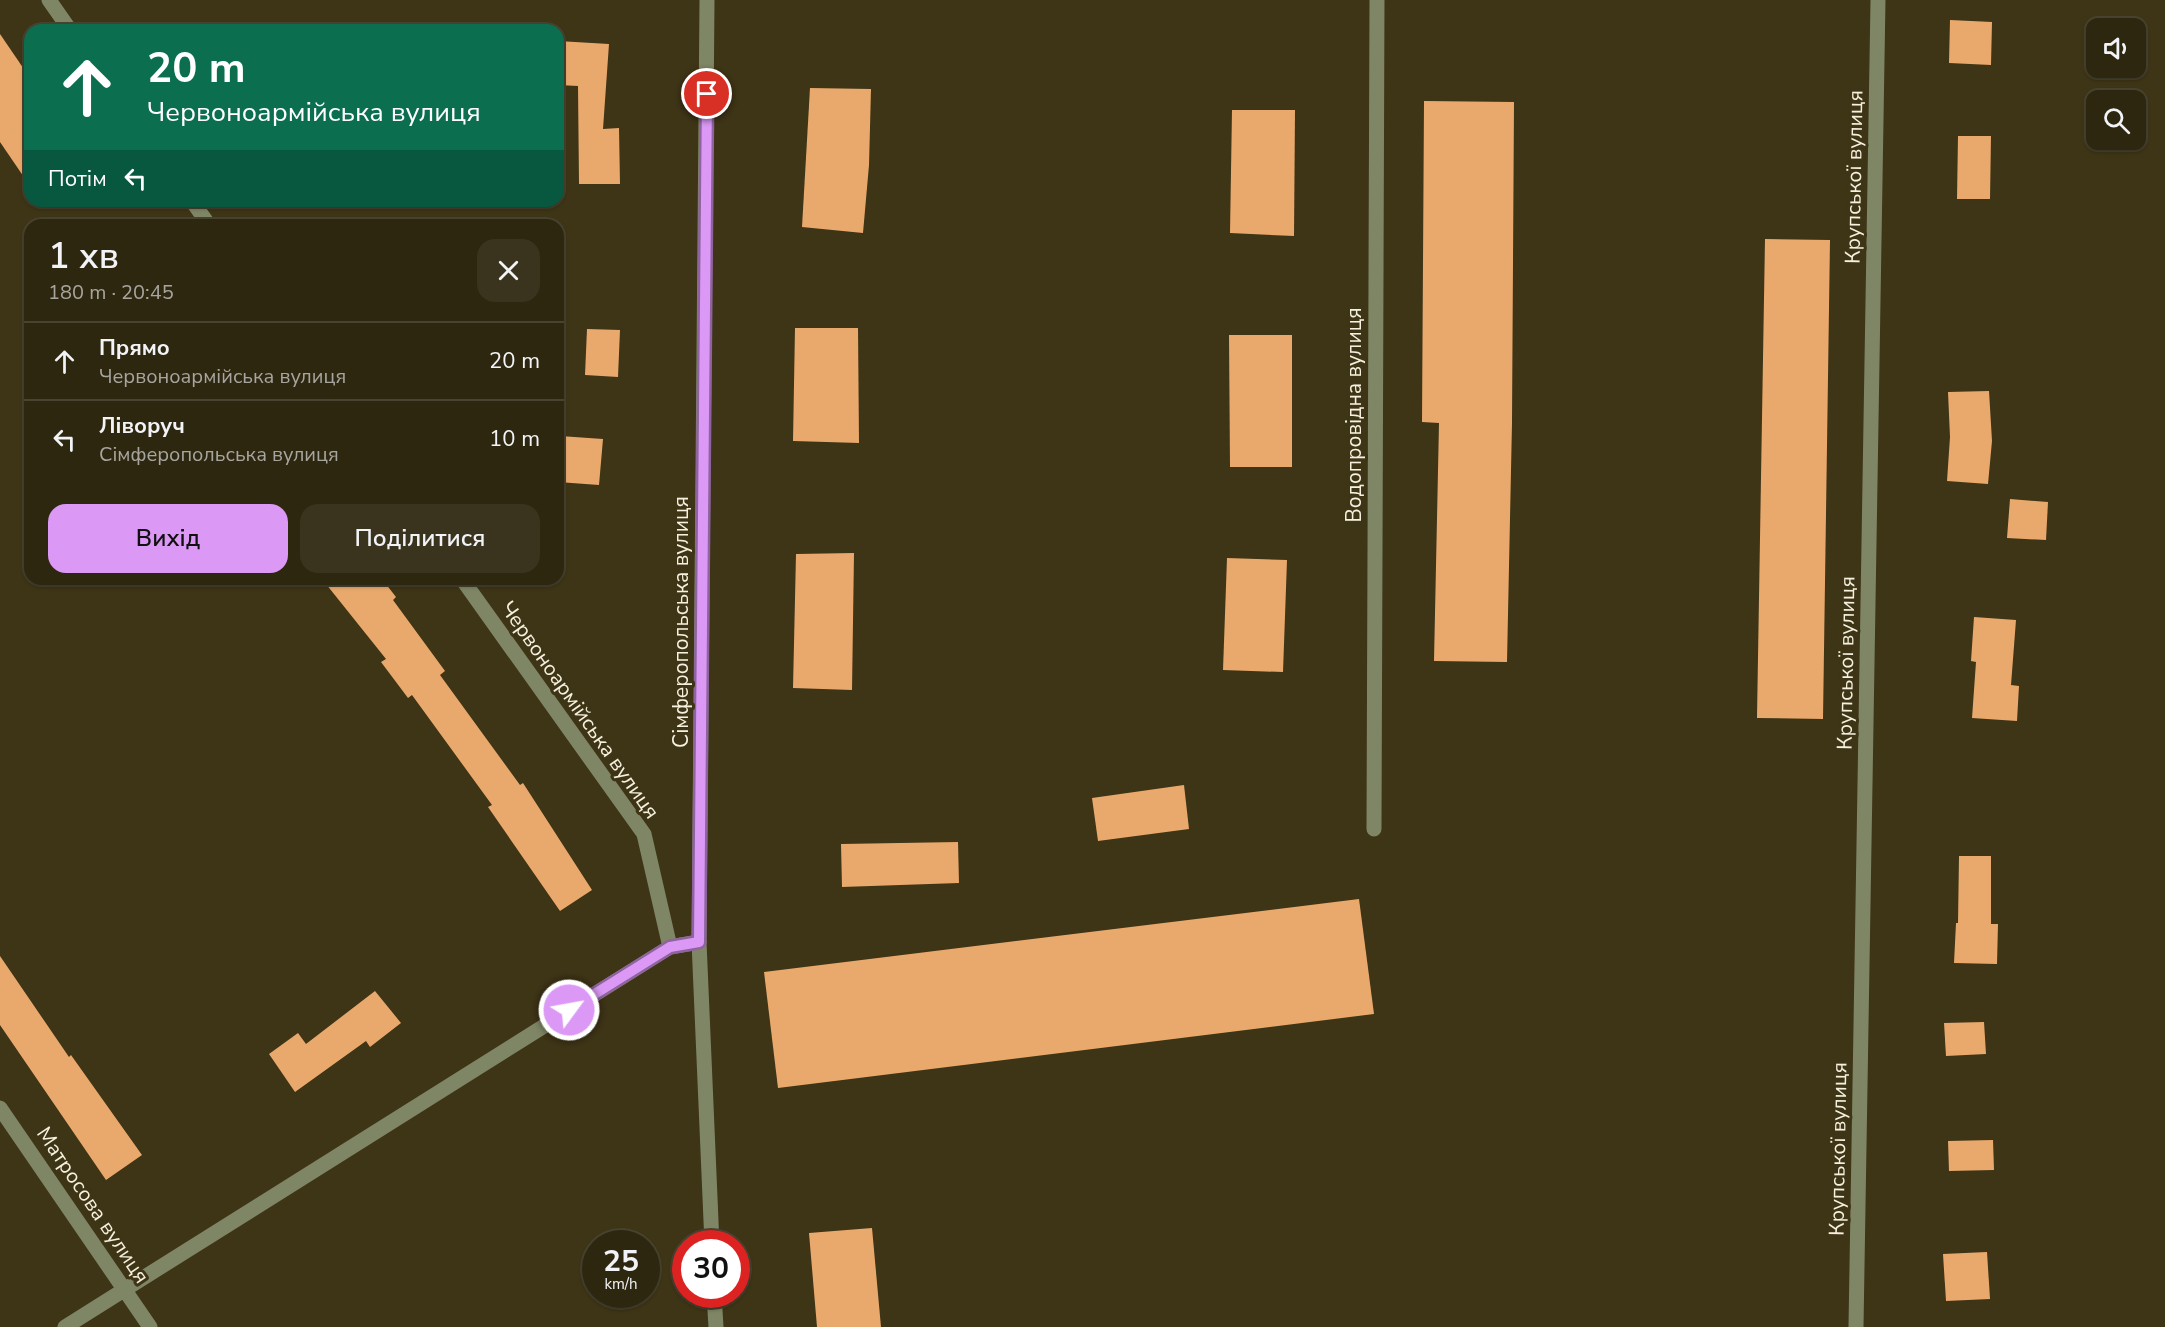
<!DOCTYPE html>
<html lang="uk">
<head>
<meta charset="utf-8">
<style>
  body { margin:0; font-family:"Nunito Sans",sans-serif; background:#3a331e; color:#f1f3f6; height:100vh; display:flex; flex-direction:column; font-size:22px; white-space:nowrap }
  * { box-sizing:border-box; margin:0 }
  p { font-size:20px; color:#a7a59f }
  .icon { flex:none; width:33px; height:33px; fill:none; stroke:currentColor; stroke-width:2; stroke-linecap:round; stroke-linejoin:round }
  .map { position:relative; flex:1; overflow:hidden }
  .side { position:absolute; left:24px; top:219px; width:540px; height:366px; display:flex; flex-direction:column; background:#2e2710; border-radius:18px; box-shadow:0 2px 4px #0004,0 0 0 2px #494430 }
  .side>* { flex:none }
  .top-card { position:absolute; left:24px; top:24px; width:540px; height:183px; border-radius:18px; box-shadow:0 2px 4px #0004,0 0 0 2px #494430; background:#0b6e4f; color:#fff; overflow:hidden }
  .tools { position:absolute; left:2086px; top:18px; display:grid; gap:12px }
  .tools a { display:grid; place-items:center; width:60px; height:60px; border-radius:12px; background:#2e2710; box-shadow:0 2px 4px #0004,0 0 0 2px #494430; font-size:30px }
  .speed { position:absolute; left:582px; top:1230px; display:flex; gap:12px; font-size:30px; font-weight:700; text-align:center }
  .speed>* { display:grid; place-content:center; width:78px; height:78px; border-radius:50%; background:#2e2710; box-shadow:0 2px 4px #0004,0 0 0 2px #494430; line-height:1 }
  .speed small { font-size:15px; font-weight:400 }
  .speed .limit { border:9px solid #d22; background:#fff; color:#111 }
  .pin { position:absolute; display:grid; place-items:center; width:51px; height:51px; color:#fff; margin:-26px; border:3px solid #fff; border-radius:50%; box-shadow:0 2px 6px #0007 }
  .me { position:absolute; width:66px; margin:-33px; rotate:58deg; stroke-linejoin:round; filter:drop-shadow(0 0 4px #0008) }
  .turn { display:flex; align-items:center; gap:21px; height:126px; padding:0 24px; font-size:27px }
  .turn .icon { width:78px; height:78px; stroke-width:2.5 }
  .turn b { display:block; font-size:42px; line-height:51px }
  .then { display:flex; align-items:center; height:57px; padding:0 24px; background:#0003; gap:12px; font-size:22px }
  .round { display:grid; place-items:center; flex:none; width:63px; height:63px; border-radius:18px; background:#3a331e }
  .overview { display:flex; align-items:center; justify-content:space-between; height:102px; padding:0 24px }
  h1 { font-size:36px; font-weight:600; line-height:45px }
  .button { display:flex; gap:12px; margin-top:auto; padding:12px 24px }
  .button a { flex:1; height:69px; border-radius:18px; background:#db99f5; color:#111; font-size:24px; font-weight:600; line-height:69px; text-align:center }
  .button a+a { background:#3a331e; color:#f1f3f6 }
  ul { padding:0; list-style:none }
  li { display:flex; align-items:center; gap:18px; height:78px; padding:0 24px; border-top:2px solid #494430 }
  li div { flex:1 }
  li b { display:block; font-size:22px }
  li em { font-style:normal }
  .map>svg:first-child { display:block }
  .building { fill:#e9a96d }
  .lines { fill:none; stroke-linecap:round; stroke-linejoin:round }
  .minor { stroke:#7f8665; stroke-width:15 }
  .route-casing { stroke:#8e639f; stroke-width:15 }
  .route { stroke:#db99f5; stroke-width:10 }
  .labels { text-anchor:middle; stroke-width:6; stroke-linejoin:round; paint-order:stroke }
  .street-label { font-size:21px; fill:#f6f0df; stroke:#3e3416 }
</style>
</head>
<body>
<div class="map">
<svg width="2165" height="1327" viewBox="0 0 2165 1327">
  <rect width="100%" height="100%" fill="#3e3416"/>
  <g class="building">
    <path d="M1950,20L1992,22L1991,65L1949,63Z"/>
    <path d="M0,34L30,78V186L0,142Z"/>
    <path d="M558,41L609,44L603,129L619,128L620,184H579L578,86L558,85Z"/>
    <path d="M810,88L871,89L869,165L863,233L802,227Z"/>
    <path d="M1424,101L1514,102L1512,423L1507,662L1434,661L1439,423L1422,422Z"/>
    <path d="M1232,110H1295L1294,236L1230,233Z"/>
    <path d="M1958,136H1991L1990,199H1957Z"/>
    <path d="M1765,239L1830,240L1823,719L1757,718Z"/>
    <path d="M795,328H858L859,443L793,441Z"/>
    <path d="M587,329L620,330L618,377L585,375Z"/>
    <path d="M1229,335H1292V467H1230Z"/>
    <path d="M1989,391L1992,441L1988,484L1947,481L1950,437L1948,392Z"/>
    <path d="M560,436L603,439L599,485L558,482Z"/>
    <path d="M2010,499L2048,502L2046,540L2007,538Z"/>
    <path d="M854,553L852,690L793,688L796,554Z"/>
    <path d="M1227,558L1287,560L1283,672L1223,670Z"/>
    <path d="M322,579H382L396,597L393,600L445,671L440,675L520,785L523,783L592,890L560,911L488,807L492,805L412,695L408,698L381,662L386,659Z"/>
    <path d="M1974,617L2016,620L2011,685L2019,686L2017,721L1972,718L1976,662L1971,661Z"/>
    <path d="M1184,785L1189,829L1098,841L1092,798Z"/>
    <path d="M958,842L959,883L842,887L841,844Z"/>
    <path d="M1959,856H1991V924H1998L1997,964L1954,963L1956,923H1958Z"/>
    <path d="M1359,899L1374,1014L778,1088L764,972Z"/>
    <path d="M0,956L69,1057L71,1055L142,1155L106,1180L0,1025Z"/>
    <path d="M375,991L401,1023L370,1047L366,1041L295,1092L269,1054L298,1033L306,1044Z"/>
    <path d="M1984,1022L1986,1054L1946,1056L1944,1023Z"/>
    <path d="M1993,1140L1994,1170L1949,1171L1948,1141Z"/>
    <path d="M872,1228L881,1327H817L809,1233Z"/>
    <path d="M1987,1252L1990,1299L1946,1301L1943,1254Z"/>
  </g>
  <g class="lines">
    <g class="minor">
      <path d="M49,0L70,30"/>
      <path d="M707,0L699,942L712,1244"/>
      <path d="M192,201L209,225"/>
      <path d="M462,579L644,834L670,947L699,942"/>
      <path d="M1374,829L1377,0"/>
      <path d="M0,1108L150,1327"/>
      <path d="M714,1294L716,1327"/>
      <path d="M65,1327L670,947"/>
      <path d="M1856,1327L1878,0"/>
    </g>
  </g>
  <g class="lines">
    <defs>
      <path id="route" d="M569,1010L670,947L699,942L707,94"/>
    </defs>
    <use href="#route" class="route-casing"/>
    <use href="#route" class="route"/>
  </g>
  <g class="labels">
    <g class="street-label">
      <text transform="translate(1854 177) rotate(-89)" y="7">Крупської вулиця</text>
      <text transform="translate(1354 415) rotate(-90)" y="7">Водопровідна вулиця</text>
      <text transform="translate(681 622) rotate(-90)" y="7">Сімферопольська вулиця</text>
      <text transform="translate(1846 663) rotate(-89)" y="7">Крупської вулиця</text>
      <text transform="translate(580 710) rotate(55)" y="7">Червоноармійська вулиця</text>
      <text transform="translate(1838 1149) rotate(-89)" y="7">Крупської вулиця</text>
      <text transform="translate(93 1205) rotate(56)" y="7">Матросова вулиця</text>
    </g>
  </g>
</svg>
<div class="tools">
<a><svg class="icon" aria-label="sound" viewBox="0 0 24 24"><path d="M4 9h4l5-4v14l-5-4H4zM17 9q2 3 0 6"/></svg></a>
<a><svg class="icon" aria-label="search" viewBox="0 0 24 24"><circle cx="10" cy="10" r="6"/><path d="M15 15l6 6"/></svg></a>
</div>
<div class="speed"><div>25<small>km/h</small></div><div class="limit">30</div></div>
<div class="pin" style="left:707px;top:94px;background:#d93025"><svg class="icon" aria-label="arrive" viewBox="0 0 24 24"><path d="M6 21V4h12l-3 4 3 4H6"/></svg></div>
<svg class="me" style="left:569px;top:1010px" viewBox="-20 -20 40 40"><circle r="17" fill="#db99f5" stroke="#fff" stroke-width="3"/><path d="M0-11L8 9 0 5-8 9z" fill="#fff"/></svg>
<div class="top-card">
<div class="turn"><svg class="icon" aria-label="ahead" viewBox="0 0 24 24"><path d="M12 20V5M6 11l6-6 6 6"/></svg><div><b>20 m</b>Червоноармійська вулиця</div></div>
<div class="then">Потім<svg class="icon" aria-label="left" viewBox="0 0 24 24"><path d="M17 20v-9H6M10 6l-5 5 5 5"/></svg></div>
</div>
<section class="side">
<div class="overview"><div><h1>1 хв</h1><p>180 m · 20:45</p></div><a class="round"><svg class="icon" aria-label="close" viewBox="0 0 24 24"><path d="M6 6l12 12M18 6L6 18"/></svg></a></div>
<ul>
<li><svg class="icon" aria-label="ahead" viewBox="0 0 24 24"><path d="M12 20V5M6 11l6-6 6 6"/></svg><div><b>Прямо</b><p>Червоноармійська вулиця</p></div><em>20 m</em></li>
<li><svg class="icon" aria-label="left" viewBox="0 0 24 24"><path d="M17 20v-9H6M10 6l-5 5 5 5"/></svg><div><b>Ліворуч</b><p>Сімферопольська вулиця</p></div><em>10 m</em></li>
</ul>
<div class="button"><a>Вихід</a><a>Поділитися</a></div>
</section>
</div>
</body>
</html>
